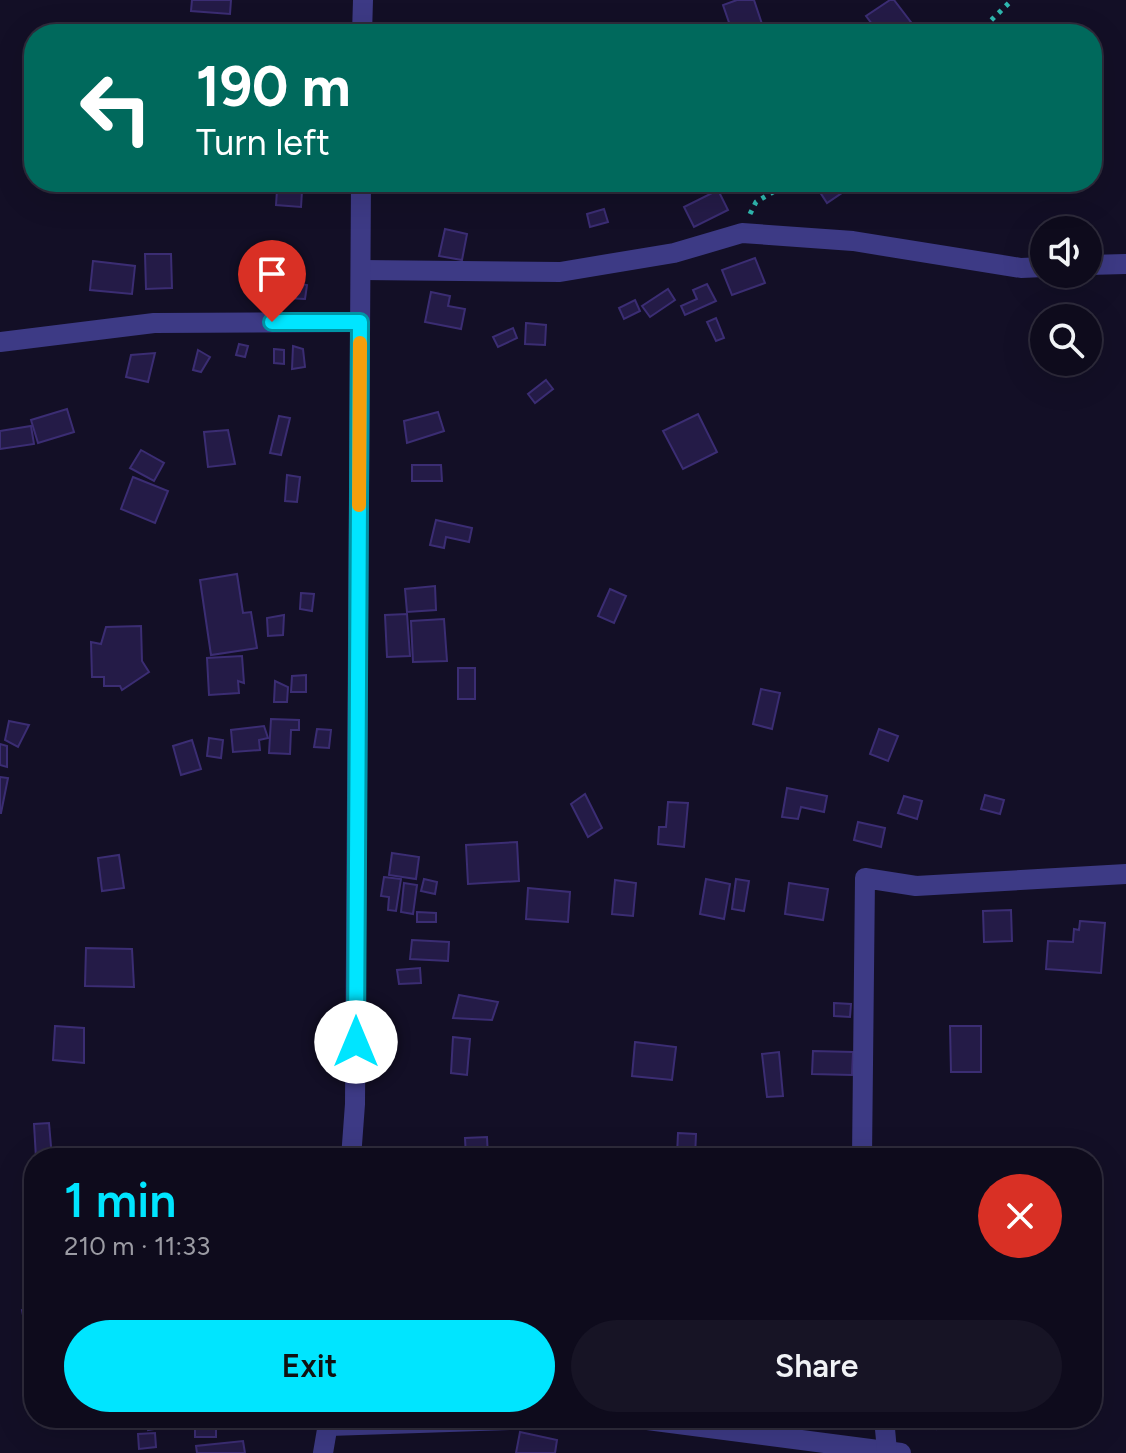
<!DOCTYPE html>
<html lang="en">
<head>
<meta charset="utf-8">
<style>
  body { margin:0; font-family:Figtree,sans-serif; background:#171425; color:#f1f3f6; height:100vh; display:flex; flex-direction:column; font-size:30px; white-space:nowrap }
  * { box-sizing:border-box; margin:0 }
  p { font-size:26px; color:#9b9ba3 }
  .icon { flex:none; width:44px; height:44px; fill:none; stroke:currentColor; stroke-width:2; stroke-linecap:round; stroke-linejoin:round }
  .map { position:relative; flex:1; overflow:hidden }
  .drawer { position:absolute; left:24px; top:1148px; width:1078px; height:280px; display:flex; flex-direction:column; background:#0e0b1c; border-radius:32px; box-shadow:0 8px 32px #0002,0 0 0 2px #2e2b3b }
  .drawer>* { flex:none }
  .hud { position:absolute; left:24px; top:24px; width:1078px; height:168px; border-radius:32px; box-shadow:0 8px 32px #0002,0 0 0 2px #2e2b3b; background:#00695c; color:#fff; overflow:hidden }
  .fabs { position:absolute; left:1030px; top:216px; display:grid; gap:16px }
  .fabs a { display:grid; place-items:center; width:72px; height:72px; border-radius:50%; background:#0e0b1c; box-shadow:0 8px 32px #0002,0 0 0 2px #2e2b3b; font-size:40px }
  .pin { position:absolute; display:grid; place-items:center; width:68px; height:68px; color:#fff; margin:-82px -34px; border-radius:50% 50% 50% 0; rotate:-45deg; box-shadow:0 0 8px #0007 }
  .pin .icon { rotate:45deg }
  .me { position:absolute; width:88px; margin:-44px; rotate:0deg; stroke-linejoin:round; filter:drop-shadow(0 0 6px #0008) }
  .turn { display:flex; align-items:center; gap:28px; height:168px; padding:0 40px; font-size:36px }
  .turn .icon { width:104px; height:104px; stroke-width:2.5 }
  .turn b { display:block; font-size:56px; line-height:68px }
  .round { display:grid; place-items:center; flex:none; width:84px; height:84px; border-radius:42px; background:#171425 }
  .summary { display:flex; align-items:center; justify-content:space-between; height:136px; padding:0 40px }
  h1 { font-size:48px; font-weight:600; line-height:60px; color:#00e5ff }
  .action { display:flex; gap:16px; margin-top:auto; padding:16px 40px }
  .action a { flex:1; height:92px; border-radius:48px; background:#00e5ff; color:#111; font-size:32px; font-weight:600; line-height:92px; text-align:center }
  .action a+a { background:#171425; color:#f1f3f6 }
  .map>svg:first-child { display:block }
  .building { fill:#241b47; stroke:#3b2d73; stroke-width:2 }
  .lines { fill:none; stroke-linecap:round; stroke-linejoin:round }
  .path { stroke:#2fb8b0; stroke-width:5; stroke-dasharray:4 6; stroke-linecap:butt }
  .street { stroke:#3d3a85; stroke-width:20 }
  .route-casing { stroke:#0095a6; stroke-width:20 }
  .route { stroke:#00e5ff; stroke-width:14 }
  .slow { stroke:#f59e0b; stroke-width:14 }
</style>
</head>
<body>
<div class="map">
<svg width="1126" height="1453" viewBox="0 0 1126 1453">
  <rect width="100%" height="100%" fill="#130f26"/>
  <g class="building">
    <path d="M192,0H231L230,14L191,11Z"/>
    <path d="M737,0H754L764,30L754,34H733L723,5Z"/>
    <path d="M890,0H894L920,34H875L878,32L866,16Z"/>
    <path d="M822,182H853L855,184L827,203L816,186Z"/>
    <path d="M277,190L302,191L301,207L276,205Z"/>
    <path d="M718,190L728,210L694,227L684,207Z"/>
    <path d="M604,209L608,222L590,227L587,214Z"/>
    <path d="M445,229L467,234L462,260L439,256Z"/>
    <path d="M145,254H171L172,288L146,289Z"/>
    <path d="M755,258L765,283L732,295L722,270Z"/>
    <path d="M93,261L135,266L132,294L90,290Z"/>
    <path d="M287,282L307,285L305,299L285,298Z"/>
    <path d="M707,284L716,301L685,315L681,306L697,299L693,290Z"/>
    <path d="M668,289L675,300L650,317L642,306Z"/>
    <path d="M431,292L450,296L448,306L465,309L461,329L425,322Z"/>
    <path d="M635,300L640,311L624,319L619,308Z"/>
    <path d="M716,318L724,338L716,341L707,322Z"/>
    <path d="M526,323L546,325L545,345L525,344Z"/>
    <path d="M513,328L517,338L498,347L493,337Z"/>
    <path d="M239,344L248,346L245,357L236,355Z"/>
    <path d="M293,346L303,349L305,367L292,369Z"/>
    <path d="M274,349L284,350V364L274,363Z"/>
    <path d="M198,350L210,357L201,372L193,370Z"/>
    <path d="M155,353L148,382L126,377L131,355Z"/>
    <path d="M546,380L553,389L535,403L528,394Z"/>
    <path d="M67,409L74,432L38,443L31,420Z"/>
    <path d="M438,412L444,431L407,443L404,421Z"/>
    <path d="M698,414L717,452L683,469L663,431Z"/>
    <path d="M279,416L290,418L281,455L270,453Z"/>
    <path d="M31,426L34,444L0,449V431Z"/>
    <path d="M228,430L235,464L208,467L204,432Z"/>
    <path d="M141,450L164,463L154,481L130,468Z"/>
    <path d="M412,465H441L442,481H412Z"/>
    <path d="M287,475L300,477L297,502L285,501Z"/>
    <path d="M133,477L168,491L155,523L121,509Z"/>
    <path d="M436,520L472,528L469,542L446,537L444,548L430,545Z"/>
    <path d="M237,574L243,613L251,612L257,648L211,655L200,580Z"/>
    <path d="M435,586L436,610L407,612L405,589Z"/>
    <path d="M610,589L626,596L614,623L598,616Z"/>
    <path d="M301,593L314,594L312,611L300,609Z"/>
    <path d="M407,614L410,656L387,657L385,615Z"/>
    <path d="M284,615L283,635L268,636L267,618Z"/>
    <path d="M444,619L447,661L413,662L411,621Z"/>
    <path d="M141,626L142,661L149,672L122,690L120,686H104V677H92L91,642L101,644L106,627Z"/>
    <path d="M242,656L244,683L238,681L239,693L209,695L207,658Z"/>
    <rect x="458" y="668" width="17" height="31"/>
    <path d="M306,675V692H291L292,676Z"/>
    <path d="M275,681L288,687L287,702H274Z"/>
    <path d="M761,689L780,693L772,729L753,724Z"/>
    <path d="M271,719L299,720V730H291L290,754L269,753Z"/>
    <path d="M9,721L29,725L18,747L5,740Z"/>
    <path d="M264,726L268,738L259,740L260,750L233,752L231,730Z"/>
    <path d="M317,729L331,730L329,748L314,747Z"/>
    <path d="M879,729L898,736L888,761L870,754Z"/>
    <path d="M209,738L223,740L221,758L207,756Z"/>
    <path d="M192,740L201,769L181,775L173,746Z"/>
    <path d="M0,744L7,746V767L0,765Z"/>
    <path d="M0,777L8,778L1,813H0Z"/>
    <path d="M787,788L827,796L824,812L801,807L798,819L782,817Z"/>
    <path d="M585,794L602,828L588,837L571,804Z"/>
    <path d="M985,795L1004,800L1000,814L981,809Z"/>
    <path d="M904,796L922,801L917,819L898,813Z"/>
    <path d="M668,802L688,803L684,847L658,844L659,827H666Z"/>
    <path d="M858,822L885,828L881,847L854,840Z"/>
    <path d="M517,842L519,881L468,884L466,845Z"/>
    <path d="M392,853L419,857L416,879L389,875Z"/>
    <path d="M119,855L124,888L102,891L98,858Z"/>
    <path d="M384,877L401,879L396,911L388,910L389,897L381,896Z"/>
    <path d="M424,879L437,882L435,894L421,891Z"/>
    <path d="M706,879L730,884L724,919L700,914Z"/>
    <path d="M736,879L749,881L744,911L732,909Z"/>
    <path d="M615,880L636,883L633,916L612,914Z"/>
    <path d="M404,883L417,885L413,914L401,912Z"/>
    <path d="M789,883L828,889L823,920L785,914Z"/>
    <path d="M528,888L570,892L568,922L526,919Z"/>
    <path d="M1011,910L1012,941L984,942L983,911Z"/>
    <path d="M417,912L436,913V922H417Z"/>
    <path d="M1080,921L1105,923L1101,973L1046,969L1048,941L1073,942L1074,929L1079,930Z"/>
    <path d="M412,940L449,942L448,961L410,959Z"/>
    <path d="M86,948L132,949L134,987L85,986Z"/>
    <path d="M420,968L421,983L399,984L397,970Z"/>
    <path d="M459,995L498,1002L492,1020L453,1018Z"/>
    <path d="M834,1003L851,1004L850,1017L834,1016Z"/>
    <path d="M55,1026L84,1028V1063L53,1060Z"/>
    <path d="M950,1026H981V1072H951Z"/>
    <path d="M453,1037L470,1039L467,1075L451,1073Z"/>
    <path d="M635,1042L676,1047L672,1080L632,1076Z"/>
    <path d="M813,1051L853,1052L852,1075L812,1074Z"/>
    <path d="M779,1052L783,1096L767,1097L762,1054Z"/>
    <path d="M49,1123L52,1158H36L34,1124Z"/>
    <path d="M678,1133L696,1134L695,1157L677,1155Z"/>
    <path d="M487,1137L488,1158H466L465,1138Z"/>
    <path d="M887,1148L891,1158H875L873,1153Z"/>
    <path d="M34,1308V1325L25,1326L22,1310Z"/>
    <path d="M145,1418H164L166,1427L148,1430Z"/>
    <rect x="195" y="1418" width="21" height="19"/>
    <path d="M902,1418H938L936,1429L902,1421Z"/>
    <path d="M520,1432L557,1440L555,1453H516Z"/>
    <path d="M155,1433L156,1447L139,1449L138,1434Z"/>
    <path d="M243,1441L245,1453H197L196,1446Z"/>
  </g>
  <g class="lines">
    <g class="path">
      <path d="M977,34L1012,0"/>
      <path d="M750,214L756,202L790,182"/>
    </g>
    <g class="street">
      <path d="M362,34L363,0"/>
      <path d="M1088,265L1126,264"/>
      <path d="M361,270L560,272L674,253L742,233L853,241L1021,268L1044,267"/>
      <path d="M0,342L154,323L360,322"/>
      <path d="M351,1158L355,1104L361,182"/>
      <path d="M862,1158L865,878L916,886L1126,874"/>
      <path d="M632,1418L901,1453"/>
      <path d="M884,1418L887,1451"/>
      <path d="M329,1426L571,1418"/>
      <path d="M323,1453L329,1418"/>
    </g>
  </g>
  <g class="lines">
    <defs>
      <path id="route" d="M272,322H360L356,1042"/>
    </defs>
    <use href="#route" class="route-casing"/>
    <use href="#route" class="route"/>
    <path class="slow" d="M359,505L360,343"/>
  </g>
</svg>
<div class="fabs">
<a><svg class="icon" aria-label="sound" viewBox="0 0 24 24"><path d="M4 9h4l5-4v14l-5-4H4zM17 9q2 3 0 6"/></svg></a>
<a><svg class="icon" aria-label="search" viewBox="0 0 24 24"><circle cx="10" cy="10" r="6"/><path d="M15 15l6 6"/></svg></a>
</div>
<div class="pin" style="left:272px;top:322px;background:#d93025"><svg class="icon" aria-label="arrive" viewBox="0 0 24 24"><path d="M6 21V4h12l-3 4 3 4H6"/></svg></div>
<svg class="me" style="left:356px;top:1042px" viewBox="-20 -20 40 40"><circle r="19" fill="#fff"/><path d="M0-13L10 11 0 6-10 11z" fill="#00e5ff"/></svg>
<div class="hud">
<div class="turn"><svg class="icon" aria-label="left" viewBox="0 0 24 24"><path d="M17 20v-9H6M10 6l-5 5 5 5"/></svg><div><b>190 m</b>Turn left</div></div>
</div>
<section class="drawer">
<div class="summary"><div><h1>1 min</h1><p>210 m · 11:33</p></div><a class="round" style="background:#d93025;color:#fff"><svg class="icon" aria-label="close" viewBox="0 0 24 24"><path d="M6 6l12 12M18 6L6 18"/></svg></a></div>
<div class="action"><a>Exit</a><a>Share</a></div>
</section>
</div>
</body>
</html>
